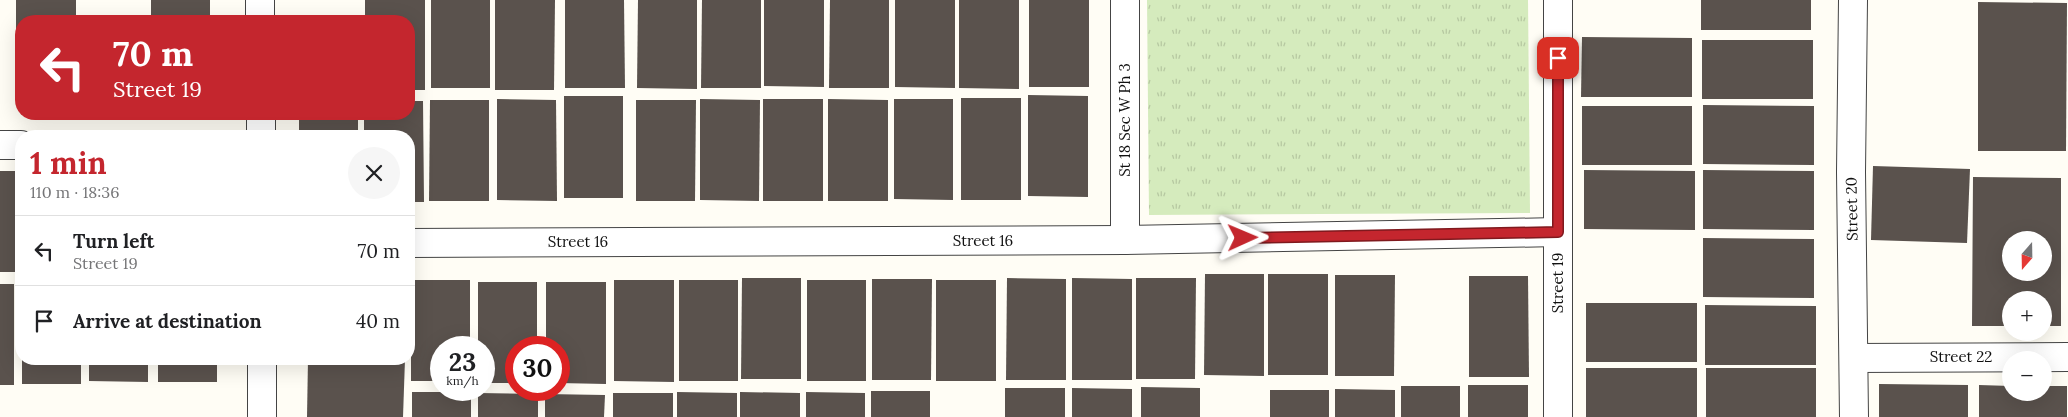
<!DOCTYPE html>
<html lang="en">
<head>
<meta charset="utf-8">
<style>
  body { margin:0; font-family:Lora,serif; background:#f6f6f6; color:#202124; height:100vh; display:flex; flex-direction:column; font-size:19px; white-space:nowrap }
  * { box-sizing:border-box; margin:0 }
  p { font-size:16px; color:#757577 }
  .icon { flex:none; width:28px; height:28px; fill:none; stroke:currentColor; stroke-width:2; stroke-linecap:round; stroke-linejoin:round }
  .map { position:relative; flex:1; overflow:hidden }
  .side { position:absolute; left:15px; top:130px; width:400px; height:235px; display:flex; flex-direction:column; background:#fff; border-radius:20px; box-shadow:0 5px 20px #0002 }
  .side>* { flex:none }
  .hud { position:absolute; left:15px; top:15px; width:400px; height:105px; border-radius:20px; box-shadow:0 5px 20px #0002; background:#c4262e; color:#fff; overflow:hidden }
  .needle { width:32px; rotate:200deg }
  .tools { position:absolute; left:2002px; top:231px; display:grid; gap:10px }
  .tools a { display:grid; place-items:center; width:50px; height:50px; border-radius:50%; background:#fff; box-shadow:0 5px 20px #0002; font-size:25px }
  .speed { position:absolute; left:430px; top:336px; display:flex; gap:10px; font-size:25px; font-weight:700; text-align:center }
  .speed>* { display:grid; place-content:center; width:65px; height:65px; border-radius:50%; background:#fff; box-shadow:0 5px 20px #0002; line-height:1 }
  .speed small { font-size:12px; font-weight:400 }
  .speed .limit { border:8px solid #d22; background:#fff; color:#111 }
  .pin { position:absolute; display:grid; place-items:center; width:42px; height:42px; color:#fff; margin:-21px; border-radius:10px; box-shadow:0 2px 8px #0006 }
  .me { position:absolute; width:55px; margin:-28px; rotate:89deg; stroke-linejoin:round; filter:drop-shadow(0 0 4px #0008) }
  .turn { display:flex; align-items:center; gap:18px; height:105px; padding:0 15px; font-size:22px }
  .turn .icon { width:65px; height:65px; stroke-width:2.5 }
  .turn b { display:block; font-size:35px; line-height:42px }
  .round { display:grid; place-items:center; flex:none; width:52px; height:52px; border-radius:26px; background:#f6f6f6 }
  .summary { display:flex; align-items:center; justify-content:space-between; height:85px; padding:0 15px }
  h1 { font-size:30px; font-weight:700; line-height:38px; color:#c4262e }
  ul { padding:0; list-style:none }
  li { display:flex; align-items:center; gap:15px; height:70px; padding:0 15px; border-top:1px solid #e0e0e0 }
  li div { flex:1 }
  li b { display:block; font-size:19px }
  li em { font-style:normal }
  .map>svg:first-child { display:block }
  .park { fill:url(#park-tufts) }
  .building { fill:#5a524d; fill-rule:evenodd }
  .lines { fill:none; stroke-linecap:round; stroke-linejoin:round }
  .minor-casing { stroke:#444; stroke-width:30 }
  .minor { stroke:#fff; stroke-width:28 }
  .route-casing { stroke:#7f191e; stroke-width:12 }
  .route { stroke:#c4262e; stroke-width:9 }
  .labels { text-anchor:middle; stroke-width:5; stroke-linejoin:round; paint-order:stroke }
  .street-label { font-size:15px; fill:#111; stroke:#fff }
</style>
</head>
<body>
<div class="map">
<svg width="2068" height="417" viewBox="0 0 2068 417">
  <defs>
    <pattern id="park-tufts" width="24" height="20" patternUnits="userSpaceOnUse" patternTransform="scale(1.25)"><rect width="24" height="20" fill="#d5ebbd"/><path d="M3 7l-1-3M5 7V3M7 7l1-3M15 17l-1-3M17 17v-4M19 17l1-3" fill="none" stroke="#b6c8a1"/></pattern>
  </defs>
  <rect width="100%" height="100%" fill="#fffdf5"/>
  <path class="park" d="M1147,0H1528L1530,213L1149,215Z"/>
  <g class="building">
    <path d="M16,0H76V21H21V87H16Z"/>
    <rect x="151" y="0" width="59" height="21"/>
    <path d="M365,0H425V90H409V21H365Z"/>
    <rect x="431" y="0" width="59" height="88"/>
    <path d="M495,0H555L554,90H495Z"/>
    <path d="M565,0H624L625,88H565Z"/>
    <path d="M638,0H697V89L637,88Z"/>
    <path d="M702,0H761V88H701Z"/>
    <path d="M764,0H824V87L764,86Z"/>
    <path d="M830,0H889V88H829Z"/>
    <path d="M895,0H955V88L895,87Z"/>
    <path d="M959,0H1019V89L959,88Z"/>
    <rect x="1029" y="0" width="60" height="87"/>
    <rect x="1701" y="0" width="110" height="30"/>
    <path d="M1978,2L2067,3L2066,151H1978Z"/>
    <path d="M1582,37L1692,38V97H1581Z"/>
    <rect x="1702" y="40" width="111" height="59"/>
    <path d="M1028,95L1088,96V197L1028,196Z"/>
    <rect x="564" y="96" width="59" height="102"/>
    <rect x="961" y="98" width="60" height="102"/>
    <path d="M497,99L556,100L557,201L497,200Z"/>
    <path d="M700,99L760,100L759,201L700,200Z"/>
    <rect x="763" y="99" width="60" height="102"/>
    <path d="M828,99L888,100V201H828Z"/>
    <path d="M894,99H953V200L894,199Z"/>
    <path d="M430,100H489V201H429Z"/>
    <path d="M636,100H696L695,201H636Z"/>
    <path d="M409,101H423L424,202H409V136H364V114H409Z"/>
    <path d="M1703,105L1814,106V165L1703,164Z"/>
    <rect x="1582" y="106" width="110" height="59"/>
    <rect x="299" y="114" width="59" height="22"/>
    <path d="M1873,166L1970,169L1967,243L1871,240Z"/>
    <path d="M1584,170L1695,171V230L1584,229Z"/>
    <path d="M1703,170L1814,171V230L1703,229Z"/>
    <rect x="0" y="171" width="16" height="101"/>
    <path d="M1973,177L2061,178V326H2044V300H2011V326H1972ZM2011,240H2044V272H2011Z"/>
    <path d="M1703,238L1814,239V298L1703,297Z"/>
    <path d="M1205,274H1264V376L1204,375Z"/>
    <rect x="1268" y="274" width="60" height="101"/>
    <path d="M1335,275H1395L1394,376H1335Z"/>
    <path d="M1469,276H1528L1529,377H1469Z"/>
    <path d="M742,278H801V379H741Z"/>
    <path d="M1007,278L1066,279V380H1006Z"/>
    <path d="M1072,278L1132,279V380H1072Z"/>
    <path d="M1136,278H1196L1195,379H1136Z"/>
    <path d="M872,279H932L931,380H872Z"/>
    <path d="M411,280H470V348H441V381H411Z"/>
    <path d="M614,280H674V382L614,381Z"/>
    <rect x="679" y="280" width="59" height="101"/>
    <rect x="807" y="280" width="59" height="101"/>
    <rect x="936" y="280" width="60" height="101"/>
    <path d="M478,282H537V348H516V383H484V348H478Z"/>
    <path d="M546,282H606V384L559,383V348H546Z"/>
    <rect x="0" y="284" width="14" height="101"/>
    <rect x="1586" y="303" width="111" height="59"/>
    <path d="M1705,305L1816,306V365H1705Z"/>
    <rect x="22" y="359" width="59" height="25"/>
    <path d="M89,359H148V382L89,381Z"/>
    <rect x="158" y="359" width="59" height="23"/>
    <path d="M308,359H405L403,417H307Z"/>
    <rect x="1586" y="368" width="111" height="49"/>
    <rect x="1706" y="368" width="110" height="49"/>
    <path d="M1879,384L1968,385V417H1879Z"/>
    <rect x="1468" y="385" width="60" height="32"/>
    <path d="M1979,385L2011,386V392H2044V386H2067V417H1979Z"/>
    <rect x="1401" y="386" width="59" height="31"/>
    <path d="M1141,387L1200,388V417H1141Z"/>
    <rect x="1005" y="388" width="60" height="29"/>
    <path d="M1072,388L1132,389V417H1072Z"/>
    <path d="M1335,389L1395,390V417H1335Z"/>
    <rect x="1270" y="390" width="59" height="27"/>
    <rect x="871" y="391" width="59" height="26"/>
    <rect x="412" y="392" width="59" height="25"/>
    <path d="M677,392L737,393V417H677Z"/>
    <path d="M740,392L800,393V417H740Z"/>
    <path d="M806,392L865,393V417H806Z"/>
    <path d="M478,393L538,394V417H478Z"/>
    <rect x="613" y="393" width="60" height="24"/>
    <path d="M545,394L605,395L604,417H545Z"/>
  </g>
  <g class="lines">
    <defs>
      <g id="minor">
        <path d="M260,0V21"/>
        <path d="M1125,0V240"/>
        <path d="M1558,0V417"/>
        <path d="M1853,0L1851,172L1854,417"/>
        <path d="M261,114V136"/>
        <path d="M0,145H21"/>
        <path d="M409,243L1125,240L1558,232"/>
        <path d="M1854,358L2068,357"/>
        <path d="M262,417V359"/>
      </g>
    </defs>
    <use href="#minor" class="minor-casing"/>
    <use href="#minor" class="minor"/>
  </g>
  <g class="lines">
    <defs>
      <path id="route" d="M1243,238L1558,232V58"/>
    </defs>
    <use href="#route" class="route-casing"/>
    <use href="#route" class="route"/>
  </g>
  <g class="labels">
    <g class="street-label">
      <text transform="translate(1125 120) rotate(-90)" y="5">St 18 Sec W Ph 3</text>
      <text transform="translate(1852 209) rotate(-91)" y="5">Street 20</text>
      <text x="983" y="246">Street 16</text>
      <text x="578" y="247">Street 16</text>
      <text transform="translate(1558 283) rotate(-90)" y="5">Street 19</text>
      <text x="1961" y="362">Street 22</text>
    </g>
  </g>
</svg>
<div class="tools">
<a><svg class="needle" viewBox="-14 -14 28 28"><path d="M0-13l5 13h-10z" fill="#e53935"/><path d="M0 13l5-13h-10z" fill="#757577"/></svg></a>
<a>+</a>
<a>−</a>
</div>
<div class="speed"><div>23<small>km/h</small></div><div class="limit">30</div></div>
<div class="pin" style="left:1558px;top:58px;background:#d93025"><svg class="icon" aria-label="arrive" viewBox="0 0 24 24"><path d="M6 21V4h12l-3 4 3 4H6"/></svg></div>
<svg class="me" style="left:1243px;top:238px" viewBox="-20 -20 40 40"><path d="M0-17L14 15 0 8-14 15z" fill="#c4262e" stroke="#fff" stroke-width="4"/></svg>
<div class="hud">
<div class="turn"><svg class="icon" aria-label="left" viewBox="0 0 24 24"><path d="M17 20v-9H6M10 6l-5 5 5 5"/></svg><div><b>70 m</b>Street 19</div></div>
</div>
<section class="side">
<div class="summary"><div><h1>1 min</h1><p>110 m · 18:36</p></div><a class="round"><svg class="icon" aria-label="close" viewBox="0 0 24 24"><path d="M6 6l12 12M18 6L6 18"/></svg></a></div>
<ul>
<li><svg class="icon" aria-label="left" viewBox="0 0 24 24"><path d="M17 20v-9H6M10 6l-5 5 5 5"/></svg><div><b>Turn left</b><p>Street 19</p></div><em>70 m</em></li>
<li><svg class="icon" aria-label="arrive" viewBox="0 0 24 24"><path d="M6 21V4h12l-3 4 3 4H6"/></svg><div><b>Arrive at destination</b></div><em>40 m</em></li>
</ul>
</section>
</div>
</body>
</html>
